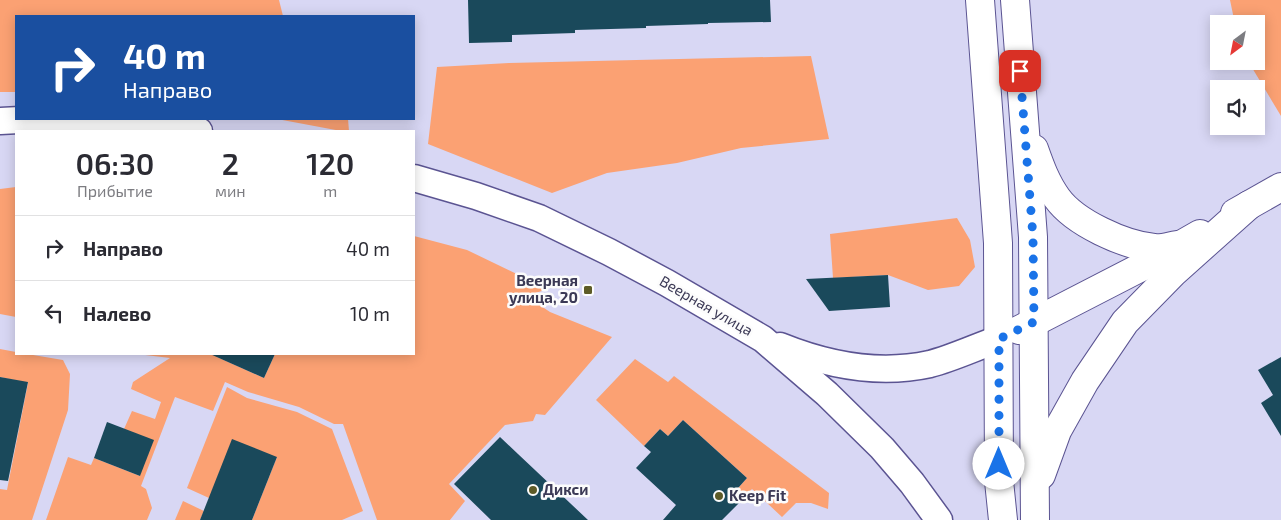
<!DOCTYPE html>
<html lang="ru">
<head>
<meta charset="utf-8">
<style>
  body { margin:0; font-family:"Exo 2",sans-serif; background:#f2f2f3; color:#2b2b33; height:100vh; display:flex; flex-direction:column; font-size:19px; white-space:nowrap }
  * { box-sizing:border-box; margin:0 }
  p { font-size:16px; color:#7c7c81 }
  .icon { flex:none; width:28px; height:28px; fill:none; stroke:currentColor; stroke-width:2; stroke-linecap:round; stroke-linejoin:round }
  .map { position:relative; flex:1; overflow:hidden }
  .panel { position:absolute; left:15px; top:130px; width:400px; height:225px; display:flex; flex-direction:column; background:#fff; border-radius:0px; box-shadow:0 2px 12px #0003 }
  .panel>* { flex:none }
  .banner { position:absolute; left:15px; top:15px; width:400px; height:105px; border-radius:0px; box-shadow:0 2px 12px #0003; background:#1a4fa0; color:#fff; overflow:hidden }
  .needle { width:32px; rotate:212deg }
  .buttons { position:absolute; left:1210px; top:15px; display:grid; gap:10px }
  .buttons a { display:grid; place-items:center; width:55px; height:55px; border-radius:0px; background:#fff; box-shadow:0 2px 12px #0003; font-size:25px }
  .pin { position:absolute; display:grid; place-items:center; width:42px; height:42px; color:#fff; margin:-21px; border-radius:10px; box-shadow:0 2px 8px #0006 }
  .me { position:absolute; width:55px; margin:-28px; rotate:0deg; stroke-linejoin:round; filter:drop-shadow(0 0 4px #0008) }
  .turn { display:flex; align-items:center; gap:18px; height:105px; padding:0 25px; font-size:22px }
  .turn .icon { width:65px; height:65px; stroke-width:2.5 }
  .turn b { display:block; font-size:35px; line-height:42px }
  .eta { display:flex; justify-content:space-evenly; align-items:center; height:85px; text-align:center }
  .eta b { font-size:30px; font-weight:600; line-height:35px }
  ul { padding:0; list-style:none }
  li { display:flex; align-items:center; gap:15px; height:65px; padding:0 25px; border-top:1px solid #e1e1e2 }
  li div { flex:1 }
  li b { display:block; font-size:19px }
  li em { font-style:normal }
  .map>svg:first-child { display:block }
  .green { fill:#fba173 }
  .building { fill:#1a495b }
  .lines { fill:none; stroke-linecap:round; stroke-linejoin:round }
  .minor-casing { stroke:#5b5492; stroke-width:29 }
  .tertiary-casing { stroke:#5b5492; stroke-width:30 }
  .minor { stroke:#fff; stroke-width:26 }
  .tertiary { stroke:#fff; stroke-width:28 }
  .route { stroke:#1a73e8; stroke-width:9; stroke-dasharray:0 16.2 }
  .poi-dot { fill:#5d5b27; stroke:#fcfcfc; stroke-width:2 }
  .labels { text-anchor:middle; stroke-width:5; stroke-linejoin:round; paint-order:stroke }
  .poi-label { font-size:15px; font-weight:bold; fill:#3b3955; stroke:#fcfcfc; text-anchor:start }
  .street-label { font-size:15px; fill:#3b3955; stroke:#fcfcfc }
</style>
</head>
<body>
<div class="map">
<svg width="1281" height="520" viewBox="0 0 1281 520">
  <rect width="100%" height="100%" fill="#d8d7f4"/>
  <g class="green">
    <path d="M0,0H279L283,16H16V92H0Z"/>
    <path d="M1230,0H1281V116L1248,61H1256V24H1235Z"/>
    <path d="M811,56L829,139L741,148L677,163L607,173L552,193L428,144L437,67L509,63Z"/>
    <path d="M277,119H348L349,131H341Z"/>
    <path d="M16,187V317L0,314V189Z"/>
    <path d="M957,218L970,240L975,267L959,286L928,290L888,275L833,278L830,234Z"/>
    <path d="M414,236L467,250L548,289L526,296L550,312L612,337L545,415L536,414L533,421L505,425L449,484L465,501L450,520H377L343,424H334L299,407L248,392L225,382L213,411L175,397L141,486L146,489L152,508L147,520H46L68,457L91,465L94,458L140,476L124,429L132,411L155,419L161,402L131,389L133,382L170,358L137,354H218L217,357L264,378L275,354H414Z"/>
    <path d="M0,349L16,352V354H27L63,360L70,374L68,410L32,520H0V489L7,490L28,383L0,377Z"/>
    <path d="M635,359L668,382L674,376L829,493L828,509L811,503H796L782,517L752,489L739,503L731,496L747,478L683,420L668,436L660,429L644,446L596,400Z"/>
    <path d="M227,387L247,398L297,412L332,429L363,511L342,520H252L277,457L209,498L187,488Z"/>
    <path d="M183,501L204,511L200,520H175Z"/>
  </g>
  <g class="building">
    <path d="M468,0H770L771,22L708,23V24L646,26V28L575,30V33L512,35V42L469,43Z"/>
    <path d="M888,275L890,307L829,311L806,279Z"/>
    <path d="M210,354H275L264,378Z"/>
    <path d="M1281,357V436L1261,403L1273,395L1258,370Z"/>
    <path d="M0,377L28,382L8,481L0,480Z"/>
    <path d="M683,420L747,478L731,496L739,503L722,520H663L676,505L636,468L651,452L644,446L660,429L668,436Z"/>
    <path d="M107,422L154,440L140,476L94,458Z"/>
    <path d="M500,437L518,454L588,520H491L454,484Z"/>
    <path d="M232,439L277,457L252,520H200Z"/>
  </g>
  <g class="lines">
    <defs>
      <g id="minor">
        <path d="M0,121C66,117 133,124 199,131"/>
        <path d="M414,178L476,196L539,218L609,252L667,283L763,339L827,394L882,448L912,483L939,520"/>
        <path d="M780,346C827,365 880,375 930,364C953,358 976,347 999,339"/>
      </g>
      <g id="tertiary">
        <path d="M980,0L998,243L999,481L1003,520"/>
        <path d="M1015,0L1033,237L1035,520"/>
        <path d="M1034,149C1040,166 1046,183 1057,198C1075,223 1124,245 1154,248C1162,249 1170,246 1177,245"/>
        <path d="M1235,213L1281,187"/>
        <path d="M1019,330L1151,262L1200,234"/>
        <path d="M1041,475L1057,431L1085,381L1125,322L1174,272L1249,205"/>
      </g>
    </defs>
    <use href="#minor" class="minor-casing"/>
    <use href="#tertiary" class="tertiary-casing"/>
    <use href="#minor" class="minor"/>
    <use href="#tertiary" class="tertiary"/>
  </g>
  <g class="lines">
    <path class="route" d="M999,464V339L1034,322L1033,237L1020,71"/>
  </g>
  <g class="poi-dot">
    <rect x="583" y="285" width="10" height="10" rx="2.5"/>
    <circle cx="533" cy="490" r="5"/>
    <circle cx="719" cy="496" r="5"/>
  </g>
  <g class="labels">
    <g class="poi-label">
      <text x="578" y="286" text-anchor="end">Веерная<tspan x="578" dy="17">улица, 20</tspan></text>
      <text x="543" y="495">Дикси</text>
      <text x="729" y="501">Keep Fit</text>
    </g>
    <g class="street-label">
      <text transform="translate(706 306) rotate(30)" y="5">Веерная улица</text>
    </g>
  </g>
</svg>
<div class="buttons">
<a><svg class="needle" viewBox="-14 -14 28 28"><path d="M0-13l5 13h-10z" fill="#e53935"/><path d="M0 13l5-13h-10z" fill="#7c7c81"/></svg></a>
<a><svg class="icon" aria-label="sound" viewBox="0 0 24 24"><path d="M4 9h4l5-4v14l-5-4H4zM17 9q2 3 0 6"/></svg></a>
</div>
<div class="pin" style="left:1020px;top:71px;background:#d93025"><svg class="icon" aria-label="arrive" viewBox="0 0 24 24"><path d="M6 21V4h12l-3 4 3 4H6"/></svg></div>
<svg class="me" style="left:999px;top:464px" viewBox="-20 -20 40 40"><circle r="19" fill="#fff"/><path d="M0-13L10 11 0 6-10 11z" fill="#1a73e8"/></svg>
<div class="banner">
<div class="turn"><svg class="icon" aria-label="right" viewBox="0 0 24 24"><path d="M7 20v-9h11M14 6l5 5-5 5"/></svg><div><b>40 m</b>Направо</div></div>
</div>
<section class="panel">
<div class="eta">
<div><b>06:30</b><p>Прибытие</p></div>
<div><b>2</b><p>мин</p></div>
<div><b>120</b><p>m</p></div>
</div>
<ul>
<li><svg class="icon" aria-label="right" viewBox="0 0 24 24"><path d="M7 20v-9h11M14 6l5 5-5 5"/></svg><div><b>Направо</b></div><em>40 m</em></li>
<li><svg class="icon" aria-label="left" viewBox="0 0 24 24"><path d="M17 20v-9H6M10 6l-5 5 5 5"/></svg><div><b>Налево</b></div><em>10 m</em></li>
</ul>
</section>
</div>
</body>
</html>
